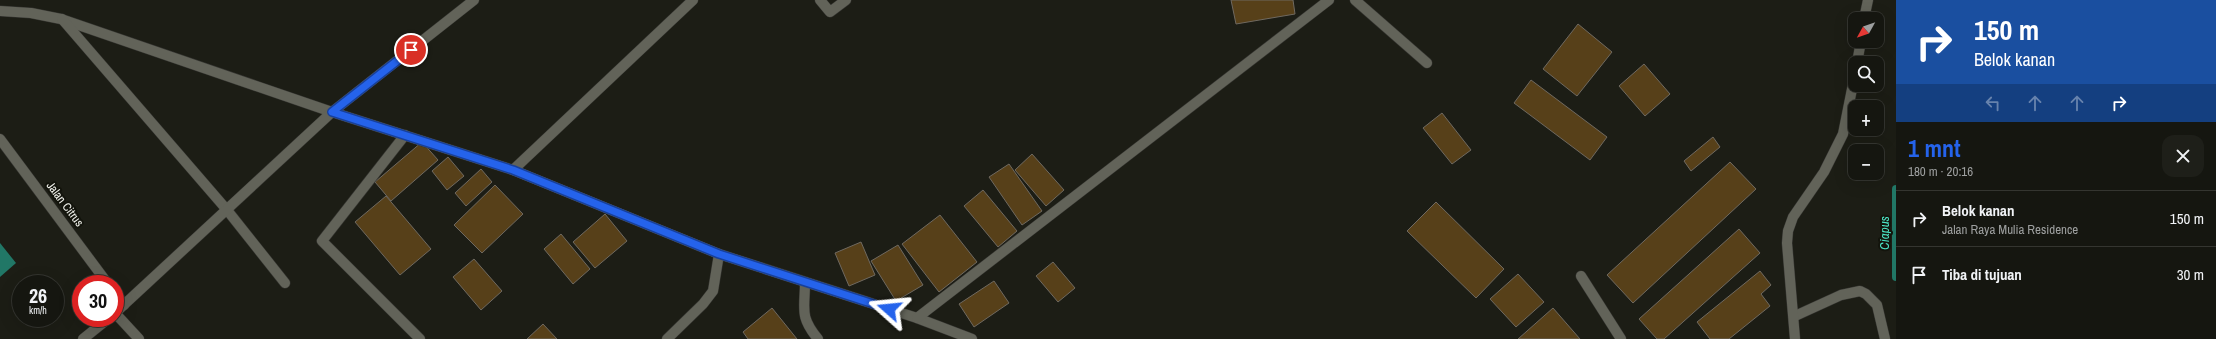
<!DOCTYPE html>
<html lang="id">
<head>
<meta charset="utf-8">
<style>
  body { margin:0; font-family:"Archivo Narrow",sans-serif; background:#1e1f19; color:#f1f3f6; height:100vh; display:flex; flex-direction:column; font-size:15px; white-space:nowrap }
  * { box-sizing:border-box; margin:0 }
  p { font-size:13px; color:#9d9f9f }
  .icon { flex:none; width:22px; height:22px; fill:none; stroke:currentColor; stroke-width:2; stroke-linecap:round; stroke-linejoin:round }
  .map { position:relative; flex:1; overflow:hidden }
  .panel { display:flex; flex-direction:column; background:#151610; width:320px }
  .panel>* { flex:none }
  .guide { background:#1a4fa0; color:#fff; overflow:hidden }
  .needle { width:26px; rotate:230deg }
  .tools { position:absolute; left:1848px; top:12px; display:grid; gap:8px }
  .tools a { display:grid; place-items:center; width:36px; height:36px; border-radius:8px; background:#151610; box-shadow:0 4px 16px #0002,0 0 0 1px #343530; font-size:20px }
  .speed { position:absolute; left:12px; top:275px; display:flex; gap:8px; font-size:20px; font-weight:700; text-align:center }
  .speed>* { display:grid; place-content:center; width:52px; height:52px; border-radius:50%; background:#151610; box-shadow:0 4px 16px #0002,0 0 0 1px #343530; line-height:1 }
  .speed small { font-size:10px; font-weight:400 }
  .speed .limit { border:6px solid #d22; background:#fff; color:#111 }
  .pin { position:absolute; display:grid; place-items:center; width:34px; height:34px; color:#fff; margin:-17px; border:2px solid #fff; border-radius:50%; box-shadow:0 1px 4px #0007 }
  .me { position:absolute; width:44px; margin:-22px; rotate:288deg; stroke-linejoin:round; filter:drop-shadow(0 0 3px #0008) }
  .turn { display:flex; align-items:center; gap:14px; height:84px; padding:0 12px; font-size:18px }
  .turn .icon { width:52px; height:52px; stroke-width:2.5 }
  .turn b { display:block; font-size:28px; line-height:34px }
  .lanes { display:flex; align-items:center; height:38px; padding:0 12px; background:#0003; justify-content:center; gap:20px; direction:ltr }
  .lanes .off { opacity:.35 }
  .round { display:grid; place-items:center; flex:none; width:42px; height:42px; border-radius:12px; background:#1e1f19 }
  .head { display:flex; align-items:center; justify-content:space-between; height:68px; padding:0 12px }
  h1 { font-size:24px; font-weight:800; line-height:30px; color:#2563eb }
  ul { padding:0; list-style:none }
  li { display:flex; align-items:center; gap:12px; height:56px; padding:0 12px; border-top:1px solid #343530 }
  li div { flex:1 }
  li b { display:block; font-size:15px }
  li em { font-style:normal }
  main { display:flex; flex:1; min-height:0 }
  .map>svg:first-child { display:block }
  .water { fill:#217766 }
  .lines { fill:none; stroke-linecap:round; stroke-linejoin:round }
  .stream { stroke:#217766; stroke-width:8 }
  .building { fill:#574019; stroke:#6f6960 }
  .minor-casing { stroke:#363632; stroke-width:11 }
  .minor { stroke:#626359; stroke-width:10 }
  .route-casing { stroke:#184099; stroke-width:10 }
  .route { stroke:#2563eb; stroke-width:7 }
  .labels { text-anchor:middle; stroke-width:4; stroke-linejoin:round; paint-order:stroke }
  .street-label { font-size:12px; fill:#f2f3ed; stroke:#13140c }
  .water-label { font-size:13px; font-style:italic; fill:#4ce5c6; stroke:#13140c }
</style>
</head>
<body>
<main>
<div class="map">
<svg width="1896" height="339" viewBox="0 0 1896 339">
  <rect width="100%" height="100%" fill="#1c1d15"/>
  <path class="water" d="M0,243L16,263L0,277Z"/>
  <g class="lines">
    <path class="stream" d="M1896,189V277"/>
  </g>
  <g class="building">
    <path d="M1231,0H1293L1295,14L1236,24Z"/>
    <path d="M1578,24L1612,52L1577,96L1543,69Z"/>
    <path d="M1644,64L1670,94L1645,116L1619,86Z"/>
    <path d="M1531,80L1607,137L1590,160L1514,103Z"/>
    <path d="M1442,113L1471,150L1452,164L1423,128Z"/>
    <path d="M1713,137L1720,147L1691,171L1684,161Z"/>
    <path d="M422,142L438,160L391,201L375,182Z"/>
    <path d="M1032,154L1064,190L1046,206L1015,170Z"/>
    <path d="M448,157L464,176L447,190L432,171Z"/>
    <path d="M1730,162L1756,189L1633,303L1607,275Z"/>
    <path d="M1009,164L1042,211L1022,225L989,177Z"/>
    <path d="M481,169L492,182L466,206L455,193Z"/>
    <path d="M495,185L523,214L482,253L454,225Z"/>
    <path d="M983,190L1017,231L998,247L964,206Z"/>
    <path d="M386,196L431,249L400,275L355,222Z"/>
    <path d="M1436,202L1504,269L1476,298L1407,231Z"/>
    <path d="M605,214L627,241L595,268L573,242Z"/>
    <path d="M940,215L977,262L939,292L902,244Z"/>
    <path d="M1739,229L1760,253L1664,339H1657L1639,319Z"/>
    <path d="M561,234L590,269L573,284L544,249Z"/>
    <path d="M861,242L875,275L849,286L835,253Z"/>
    <path d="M898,245L923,285L896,301L871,261Z"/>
    <path d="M474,259L502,291L481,310L453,277Z"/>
    <path d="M1053,262L1075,288L1058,302L1036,276Z"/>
    <path d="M1760,271L1771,285L1761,294L1770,306L1729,339H1710L1697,322Z"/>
    <path d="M1518,274L1544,302L1516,327L1490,299Z"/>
    <path d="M994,281L1009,303L974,327L959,304Z"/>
    <path d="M772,308L797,339H748L743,332Z"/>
    <path d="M1553,308L1580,339H1518Z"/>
    <path d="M543,324L557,339H527Z"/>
  </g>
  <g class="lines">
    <defs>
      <g id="minor">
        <path d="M820,0L830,12L846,0"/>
        <path d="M1355,0L1427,63"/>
        <path d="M0,11L31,13L61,19L332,112L513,170L719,254L917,318L972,339"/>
        <path d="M62,19L227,210L285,283"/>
        <path d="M1864,19L1868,0"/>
        <path d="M1857,63L1861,41"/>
        <path d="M405,135L322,241L420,339"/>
        <path d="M0,139L108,284"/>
        <path d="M513,170L693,0"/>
        <path d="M1581,276L1621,339"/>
        <path d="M805,282C805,309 799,316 818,339"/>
        <path d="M115,293L124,305"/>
        <path d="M115,313L332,112L474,0"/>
        <path d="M115,313L139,339"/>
        <path d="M1795,316L1841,295L1860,291L1866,294L1877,305L1885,339"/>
        <path d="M917,318L1329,0"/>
        <path d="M83,339L109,318"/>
        <path d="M667,339L703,304L713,291L719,254"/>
        <path d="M1795,339L1787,243L1788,231L1793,217L1824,172L1843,134L1855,74"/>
      </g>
    </defs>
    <use href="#minor" class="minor-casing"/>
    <use href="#minor" class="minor"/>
  </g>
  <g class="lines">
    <defs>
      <path id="route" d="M411,50L332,112L513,170L719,254L889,309"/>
    </defs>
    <use href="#route" class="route-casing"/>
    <use href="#route" class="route"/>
  </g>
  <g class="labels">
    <g class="street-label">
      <text transform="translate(65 204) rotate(53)" y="4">Jalan Citrus</text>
    </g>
    <g class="water-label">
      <text transform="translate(1884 233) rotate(-90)" y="5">Ciapus</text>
    </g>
  </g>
</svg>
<div class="tools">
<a><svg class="needle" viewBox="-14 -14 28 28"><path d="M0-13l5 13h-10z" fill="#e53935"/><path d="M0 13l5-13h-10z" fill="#9d9f9f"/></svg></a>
<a><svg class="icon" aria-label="search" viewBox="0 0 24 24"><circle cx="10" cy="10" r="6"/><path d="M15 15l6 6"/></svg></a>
<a>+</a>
<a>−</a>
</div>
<div class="speed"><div>26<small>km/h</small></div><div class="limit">30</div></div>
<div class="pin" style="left:411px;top:50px;background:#d93025"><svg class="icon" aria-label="arrive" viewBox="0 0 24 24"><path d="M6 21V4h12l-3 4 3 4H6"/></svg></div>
<svg class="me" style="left:889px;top:309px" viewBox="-20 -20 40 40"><path d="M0-17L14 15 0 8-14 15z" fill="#2563eb" stroke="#fff" stroke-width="4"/></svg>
</div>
<section class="panel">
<div class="guide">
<div class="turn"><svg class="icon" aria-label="right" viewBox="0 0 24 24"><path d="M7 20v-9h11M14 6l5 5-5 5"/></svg><div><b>150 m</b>Belok kanan</div></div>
<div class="lanes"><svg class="icon off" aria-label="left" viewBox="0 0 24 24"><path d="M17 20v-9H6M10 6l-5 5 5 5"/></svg><svg class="icon off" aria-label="ahead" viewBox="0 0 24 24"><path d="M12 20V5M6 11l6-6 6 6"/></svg><svg class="icon off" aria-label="ahead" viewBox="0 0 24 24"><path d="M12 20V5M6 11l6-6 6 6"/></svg><svg class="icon" aria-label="right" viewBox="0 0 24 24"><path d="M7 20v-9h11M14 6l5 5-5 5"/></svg></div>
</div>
<div class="head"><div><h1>1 mnt</h1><p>180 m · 20:16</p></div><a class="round"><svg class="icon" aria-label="close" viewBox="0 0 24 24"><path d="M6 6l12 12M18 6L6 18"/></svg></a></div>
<ul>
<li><svg class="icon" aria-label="right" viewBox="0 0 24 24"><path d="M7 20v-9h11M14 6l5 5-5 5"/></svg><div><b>Belok kanan</b><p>Jalan Raya Mulia Residence</p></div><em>150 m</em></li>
<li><svg class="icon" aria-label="arrive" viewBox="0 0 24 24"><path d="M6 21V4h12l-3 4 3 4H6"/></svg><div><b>Tiba di tujuan</b></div><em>30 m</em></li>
</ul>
</section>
</main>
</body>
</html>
